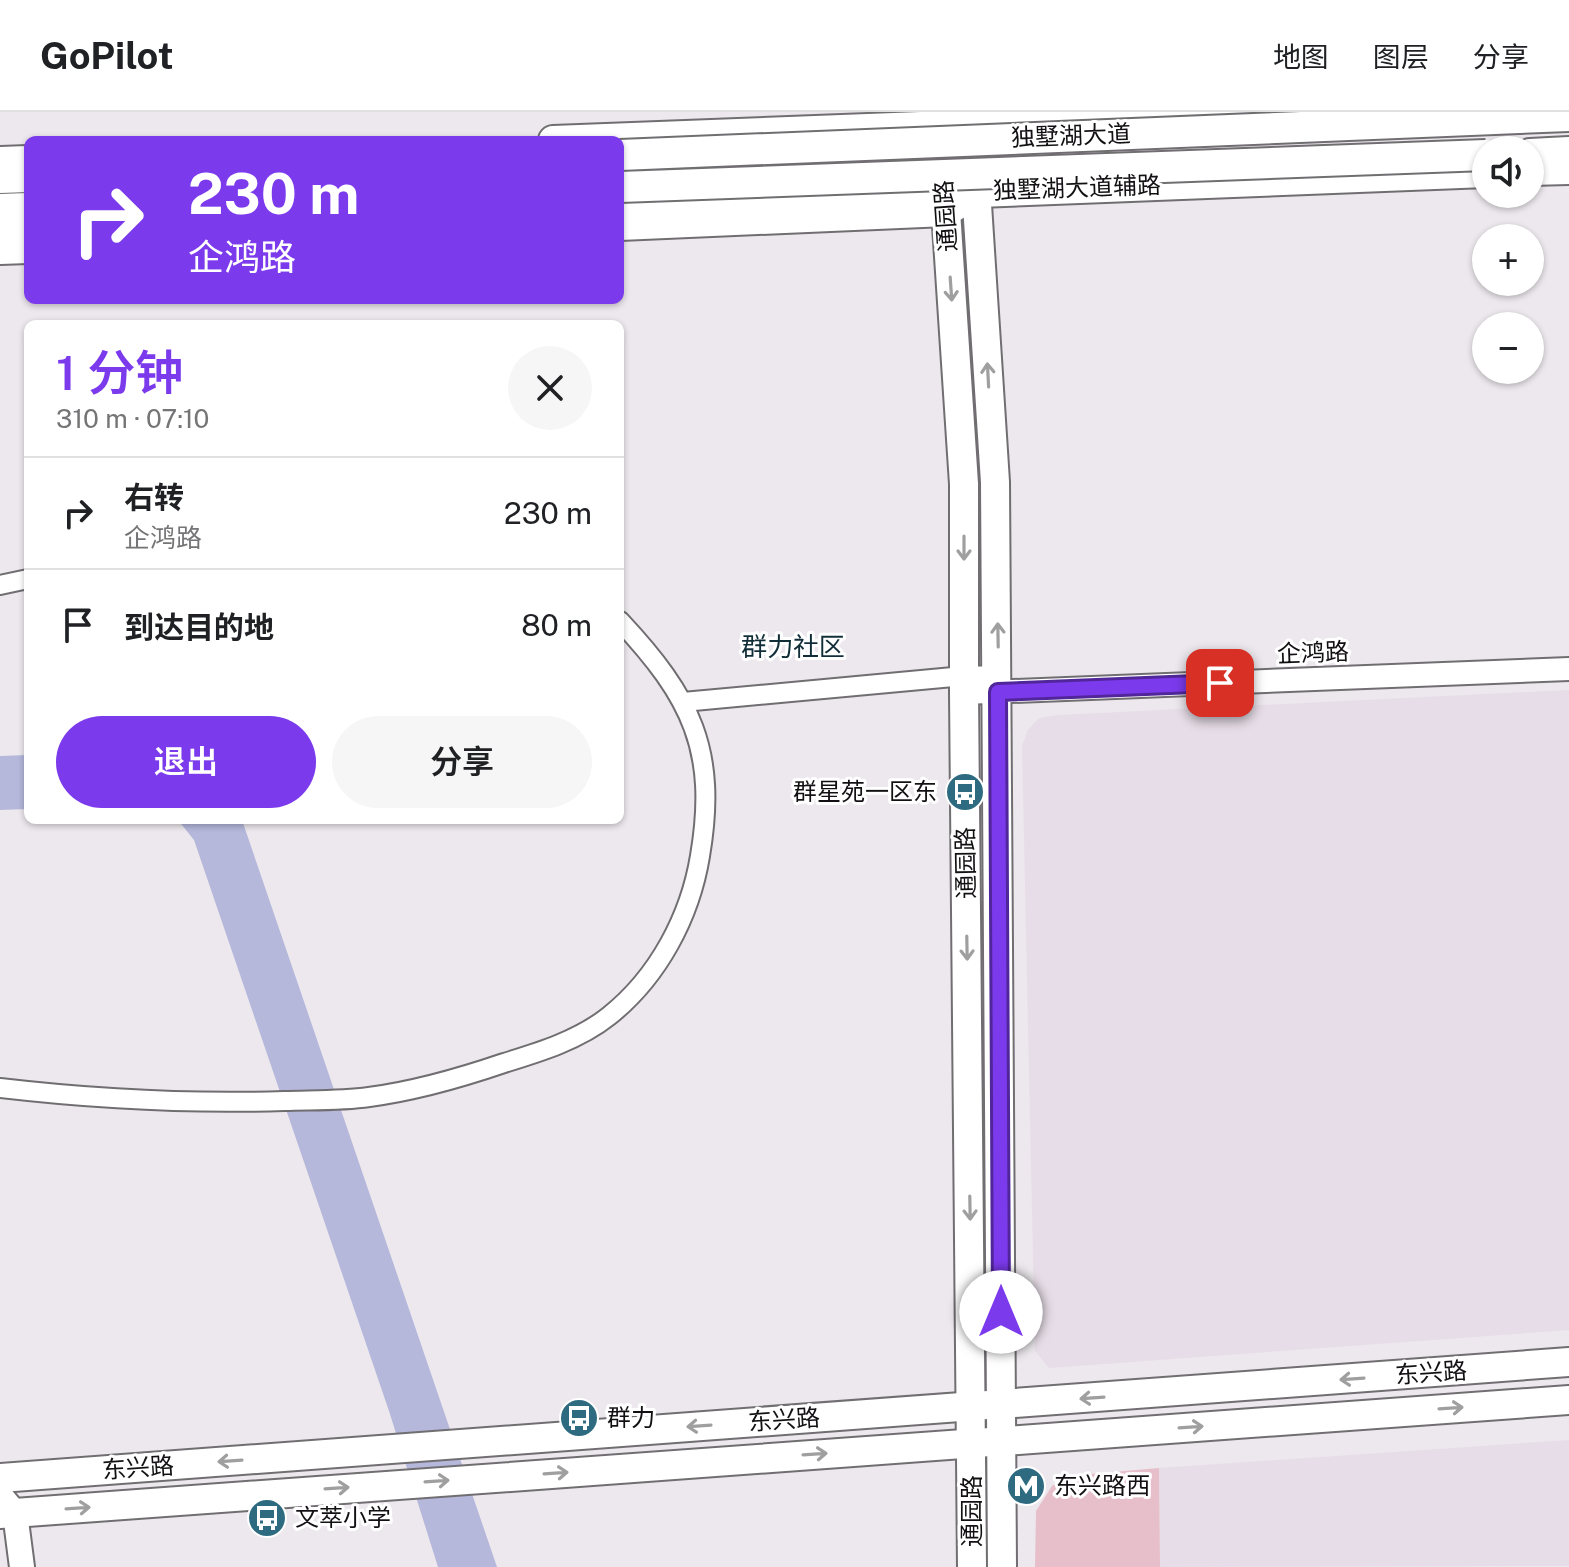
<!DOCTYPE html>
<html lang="zh">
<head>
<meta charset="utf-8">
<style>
  body { margin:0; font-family:"Public Sans","Noto Sans SC",sans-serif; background:#f6f6f6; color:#202124; height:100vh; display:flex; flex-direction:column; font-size:30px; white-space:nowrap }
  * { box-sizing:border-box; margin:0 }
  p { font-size:26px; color:#757577 }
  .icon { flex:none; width:44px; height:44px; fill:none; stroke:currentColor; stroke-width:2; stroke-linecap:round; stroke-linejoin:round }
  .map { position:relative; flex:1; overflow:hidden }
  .sheet { position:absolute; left:24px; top:208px; width:600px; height:504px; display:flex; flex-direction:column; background:#fff; border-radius:12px; box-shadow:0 2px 6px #0004 }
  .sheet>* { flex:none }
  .banner { position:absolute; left:24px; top:24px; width:600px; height:168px; border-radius:12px; box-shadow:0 2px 6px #0004; background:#7c3aed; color:#fff; overflow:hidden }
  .controls { position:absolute; left:1472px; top:24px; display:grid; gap:16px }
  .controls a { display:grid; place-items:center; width:72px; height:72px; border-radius:50%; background:#fff; box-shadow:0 2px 6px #0004; font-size:40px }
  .pin { position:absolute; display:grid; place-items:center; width:68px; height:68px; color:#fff; margin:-34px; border-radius:16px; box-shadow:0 4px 12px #0006 }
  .me { position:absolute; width:88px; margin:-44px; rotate:0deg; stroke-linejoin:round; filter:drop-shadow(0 0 6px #0008) }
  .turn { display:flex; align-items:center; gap:28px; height:168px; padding:0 32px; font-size:36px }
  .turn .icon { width:104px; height:104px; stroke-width:2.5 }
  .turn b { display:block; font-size:56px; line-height:68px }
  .round { display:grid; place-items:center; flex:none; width:84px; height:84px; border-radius:42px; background:#f6f6f6 }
  .head { display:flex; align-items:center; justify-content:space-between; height:136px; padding:0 32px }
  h1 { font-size:48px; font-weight:600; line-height:60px; color:#7c3aed }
  .cta { display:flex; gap:16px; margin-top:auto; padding:16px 32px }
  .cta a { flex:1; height:92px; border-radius:48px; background:#7c3aed; color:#fff; font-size:32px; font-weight:600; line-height:92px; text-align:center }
  .cta a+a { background:#f6f6f6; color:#202124 }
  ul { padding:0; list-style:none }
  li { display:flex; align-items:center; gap:24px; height:112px; padding:0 32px; border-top:2px solid #e0e0e0 }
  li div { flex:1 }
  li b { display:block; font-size:30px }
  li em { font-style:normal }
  header { display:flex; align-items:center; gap:48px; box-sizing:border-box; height:112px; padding:0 40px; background:#fff; border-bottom:2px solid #e0e0e0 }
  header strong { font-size:38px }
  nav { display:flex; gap:44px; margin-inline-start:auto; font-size:28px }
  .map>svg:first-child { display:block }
  .built { fill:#e7dde8 }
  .green { fill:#e7bfca }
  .water { fill:#b5b7db }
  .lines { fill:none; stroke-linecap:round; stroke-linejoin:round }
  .minor-casing { stroke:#716e72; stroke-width:22 }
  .tertiary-casing { stroke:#716e72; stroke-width:26 }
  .secondary-casing { stroke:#716e72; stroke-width:28 }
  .primary-casing { stroke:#716e72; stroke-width:32 }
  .trunk-casing { stroke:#716e72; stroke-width:34 }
  .minor { stroke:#fff; stroke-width:18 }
  .tertiary { stroke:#fff; stroke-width:22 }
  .secondary { stroke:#fff; stroke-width:24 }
  .primary { stroke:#fff; stroke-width:28 }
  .trunk { stroke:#fff; stroke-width:30 }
  .trunk-bridge-casing { stroke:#716e72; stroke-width:34; stroke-linecap:butt }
  .trunk-bridge { stroke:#fff; stroke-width:30 }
  .oneway { stroke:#a09fa0 }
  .route-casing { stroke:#51269a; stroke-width:20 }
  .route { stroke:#7c3aed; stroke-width:14 }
  .labels { text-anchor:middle; stroke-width:6; stroke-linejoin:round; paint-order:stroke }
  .street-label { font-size:24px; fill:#121012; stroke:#fff }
  .poi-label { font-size:24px; fill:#121012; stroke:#fff; text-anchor:start }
  .neighbourhood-label { font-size:26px; fill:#102d38; stroke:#fff }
</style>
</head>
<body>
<header>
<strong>GoPilot</strong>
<nav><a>地图</a><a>图层</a><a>分享</a></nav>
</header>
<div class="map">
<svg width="1569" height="1455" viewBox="0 0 1569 1455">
  <rect width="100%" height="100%" fill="#ece8ed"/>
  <g class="built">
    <path d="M1569,578V1218L1049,1256L1035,1239L1022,634L1028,618L1039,606L1059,603Z"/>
    <path d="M1569,1328V1454L1160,1455L1159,1356Z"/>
  </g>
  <path class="green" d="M1159,1356L1160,1455H1035L1036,1399L1052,1374L1066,1364Z"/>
  <g class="water">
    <path d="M28,643V697L0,698V644Z"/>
    <path d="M178,708H242L497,1455H438L389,1299L194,728Z"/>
  </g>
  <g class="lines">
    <defs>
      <g id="minor">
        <path d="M0,473L28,467"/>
        <path d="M683,590L964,564L998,563"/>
        <path d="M0,976C94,987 190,992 284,989C313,988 341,989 369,985C415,979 460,966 504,951C540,940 579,928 609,904C658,865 690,805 700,744C718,638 691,585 620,509"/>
      </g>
      <path id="tertiary" d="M964,581L1569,557"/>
      <path id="secondary" d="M0,1383L15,1401L22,1455"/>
      <g id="primary">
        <path d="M971,0L995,370L1002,1455"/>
        <path d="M553,28L1288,0"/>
        <path d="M0,49L28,48"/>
        <path d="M1530,59L1569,58"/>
        <path d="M620,95L1486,61"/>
        <path d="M946,99L964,372V581L972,1455"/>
        <path d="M0,121L28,120"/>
        <path d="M0,1366L1569,1250"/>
        <path d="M0,1402L1569,1288"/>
      </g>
      <g id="trunk">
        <path d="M1530,42L1569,40"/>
        <path d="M0,66L28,65"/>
        <path d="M0,97L28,96"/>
        <path d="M620,113L946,99L977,80"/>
        <path d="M0,137L28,136"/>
      </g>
    </defs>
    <use href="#minor" class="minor-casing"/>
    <use href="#tertiary" class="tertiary-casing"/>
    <use href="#secondary" class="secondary-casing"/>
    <use href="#primary" class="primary-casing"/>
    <use href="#trunk" class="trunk-casing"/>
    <use href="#minor" class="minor"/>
    <use href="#tertiary" class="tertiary"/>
    <use href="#secondary" class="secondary"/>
    <use href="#primary" class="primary"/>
    <use href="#trunk" class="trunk"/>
    <defs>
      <g id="trunk-bridge">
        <path d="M620,43L1569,4"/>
        <path d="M620,75L1486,43"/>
      </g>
    </defs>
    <use href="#trunk-bridge" class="trunk-bridge-casing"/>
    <use href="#trunk-bridge" class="trunk-bridge"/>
  </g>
  <defs><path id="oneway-shaft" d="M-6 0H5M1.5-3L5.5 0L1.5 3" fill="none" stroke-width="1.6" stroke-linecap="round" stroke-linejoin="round" transform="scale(2)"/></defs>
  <g class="oneway">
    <use href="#oneway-shaft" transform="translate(951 177) rotate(86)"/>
    <use href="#oneway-shaft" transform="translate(988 263) rotate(-93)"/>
    <use href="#oneway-shaft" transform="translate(964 436) rotate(90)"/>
    <use href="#oneway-shaft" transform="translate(998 523) rotate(-91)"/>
    <use href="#oneway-shaft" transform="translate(967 836) rotate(89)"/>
    <use href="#oneway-shaft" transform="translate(970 1096) rotate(89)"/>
    <use href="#oneway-shaft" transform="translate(1352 1267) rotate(176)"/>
    <use href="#oneway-shaft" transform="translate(1092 1286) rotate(176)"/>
    <use href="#oneway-shaft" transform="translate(1451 1296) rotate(-4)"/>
    <use href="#oneway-shaft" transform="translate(699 1314) rotate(176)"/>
    <use href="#oneway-shaft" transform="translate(1191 1315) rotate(-4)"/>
    <use href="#oneway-shaft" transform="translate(815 1342) rotate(-4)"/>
    <use href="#oneway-shaft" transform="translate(230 1349) rotate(176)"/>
    <use href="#oneway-shaft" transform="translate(556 1361) rotate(-4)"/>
    <use href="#oneway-shaft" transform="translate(437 1369) rotate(-4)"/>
    <use href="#oneway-shaft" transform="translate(337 1376) rotate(-4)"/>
    <use href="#oneway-shaft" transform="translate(78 1396) rotate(-4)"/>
  </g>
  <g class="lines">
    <defs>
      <path id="route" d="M1001,1200L998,580L1220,571"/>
    </defs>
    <use href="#route" class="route-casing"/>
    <use href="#route" class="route"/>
  </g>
  <defs>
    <symbol id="bus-disc" viewBox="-11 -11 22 22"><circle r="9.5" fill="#2e6b81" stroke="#fff"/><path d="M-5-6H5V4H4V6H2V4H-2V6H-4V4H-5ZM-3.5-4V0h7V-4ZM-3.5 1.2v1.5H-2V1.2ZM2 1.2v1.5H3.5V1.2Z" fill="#fff"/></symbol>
    <symbol id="metro-disc" viewBox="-11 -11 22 22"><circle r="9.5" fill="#2e6b81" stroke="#fff"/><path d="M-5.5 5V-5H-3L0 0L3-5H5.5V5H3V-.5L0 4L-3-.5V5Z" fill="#fff"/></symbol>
  </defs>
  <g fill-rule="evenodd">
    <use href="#bus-disc" x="943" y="658" width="44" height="44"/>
    <use href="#bus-disc" x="557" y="1284" width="44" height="44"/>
    <use href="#metro-disc" x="1004" y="1352" width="44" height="44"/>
    <use href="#bus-disc" x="245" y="1384" width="44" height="44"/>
  </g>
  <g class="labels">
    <g class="street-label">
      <text transform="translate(1071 24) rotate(-2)" y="8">独墅湖大道</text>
      <text transform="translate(1077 76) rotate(-2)" y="8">独墅湖大道辅路</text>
      <text transform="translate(946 104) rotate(-94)" y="8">通园路</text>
      <text transform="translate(1313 541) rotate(-2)" y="8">企鸿路</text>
      <text transform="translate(966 751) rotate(-91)" y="8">通园路</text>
      <text transform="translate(1431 1261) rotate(-4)" y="8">东兴路</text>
      <text transform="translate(784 1308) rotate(-4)" y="8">东兴路</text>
      <text transform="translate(138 1356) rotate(-4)" y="8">东兴路</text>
      <text transform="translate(972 1399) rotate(-90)" y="8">通园路</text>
    </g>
    <g class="poi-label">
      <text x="937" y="688" text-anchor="end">群星苑一区东</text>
      <text x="607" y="1314">群力</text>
      <text x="1054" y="1382">东兴路西</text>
      <text x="295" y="1414">文萃小学</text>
    </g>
    <g class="neighbourhood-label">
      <text x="793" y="544">群力社区</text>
    </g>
  </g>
</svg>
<div class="controls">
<a><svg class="icon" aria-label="sound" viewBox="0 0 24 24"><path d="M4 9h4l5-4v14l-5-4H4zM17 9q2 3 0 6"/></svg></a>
<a>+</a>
<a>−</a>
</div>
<div class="pin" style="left:1220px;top:571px;background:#d93025"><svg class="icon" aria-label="arrive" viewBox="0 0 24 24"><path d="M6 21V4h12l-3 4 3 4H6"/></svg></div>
<svg class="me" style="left:1001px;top:1200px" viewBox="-20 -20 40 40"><circle r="19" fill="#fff"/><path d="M0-13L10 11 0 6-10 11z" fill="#7c3aed"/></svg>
<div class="banner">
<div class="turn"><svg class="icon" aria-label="right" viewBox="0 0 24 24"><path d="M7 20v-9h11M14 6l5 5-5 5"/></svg><div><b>230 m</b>企鸿路</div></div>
</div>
<section class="sheet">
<div class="head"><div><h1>1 分钟</h1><p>310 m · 07:10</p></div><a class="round"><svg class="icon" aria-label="close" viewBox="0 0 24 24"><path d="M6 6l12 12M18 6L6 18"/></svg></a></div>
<ul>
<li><svg class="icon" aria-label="right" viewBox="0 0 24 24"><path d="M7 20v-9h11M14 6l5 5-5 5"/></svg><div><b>右转</b><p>企鸿路</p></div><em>230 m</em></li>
<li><svg class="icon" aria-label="arrive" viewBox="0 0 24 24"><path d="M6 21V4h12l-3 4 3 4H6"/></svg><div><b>到达目的地</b></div><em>80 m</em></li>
</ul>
<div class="cta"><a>退出</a><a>分享</a></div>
</section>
</div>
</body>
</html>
